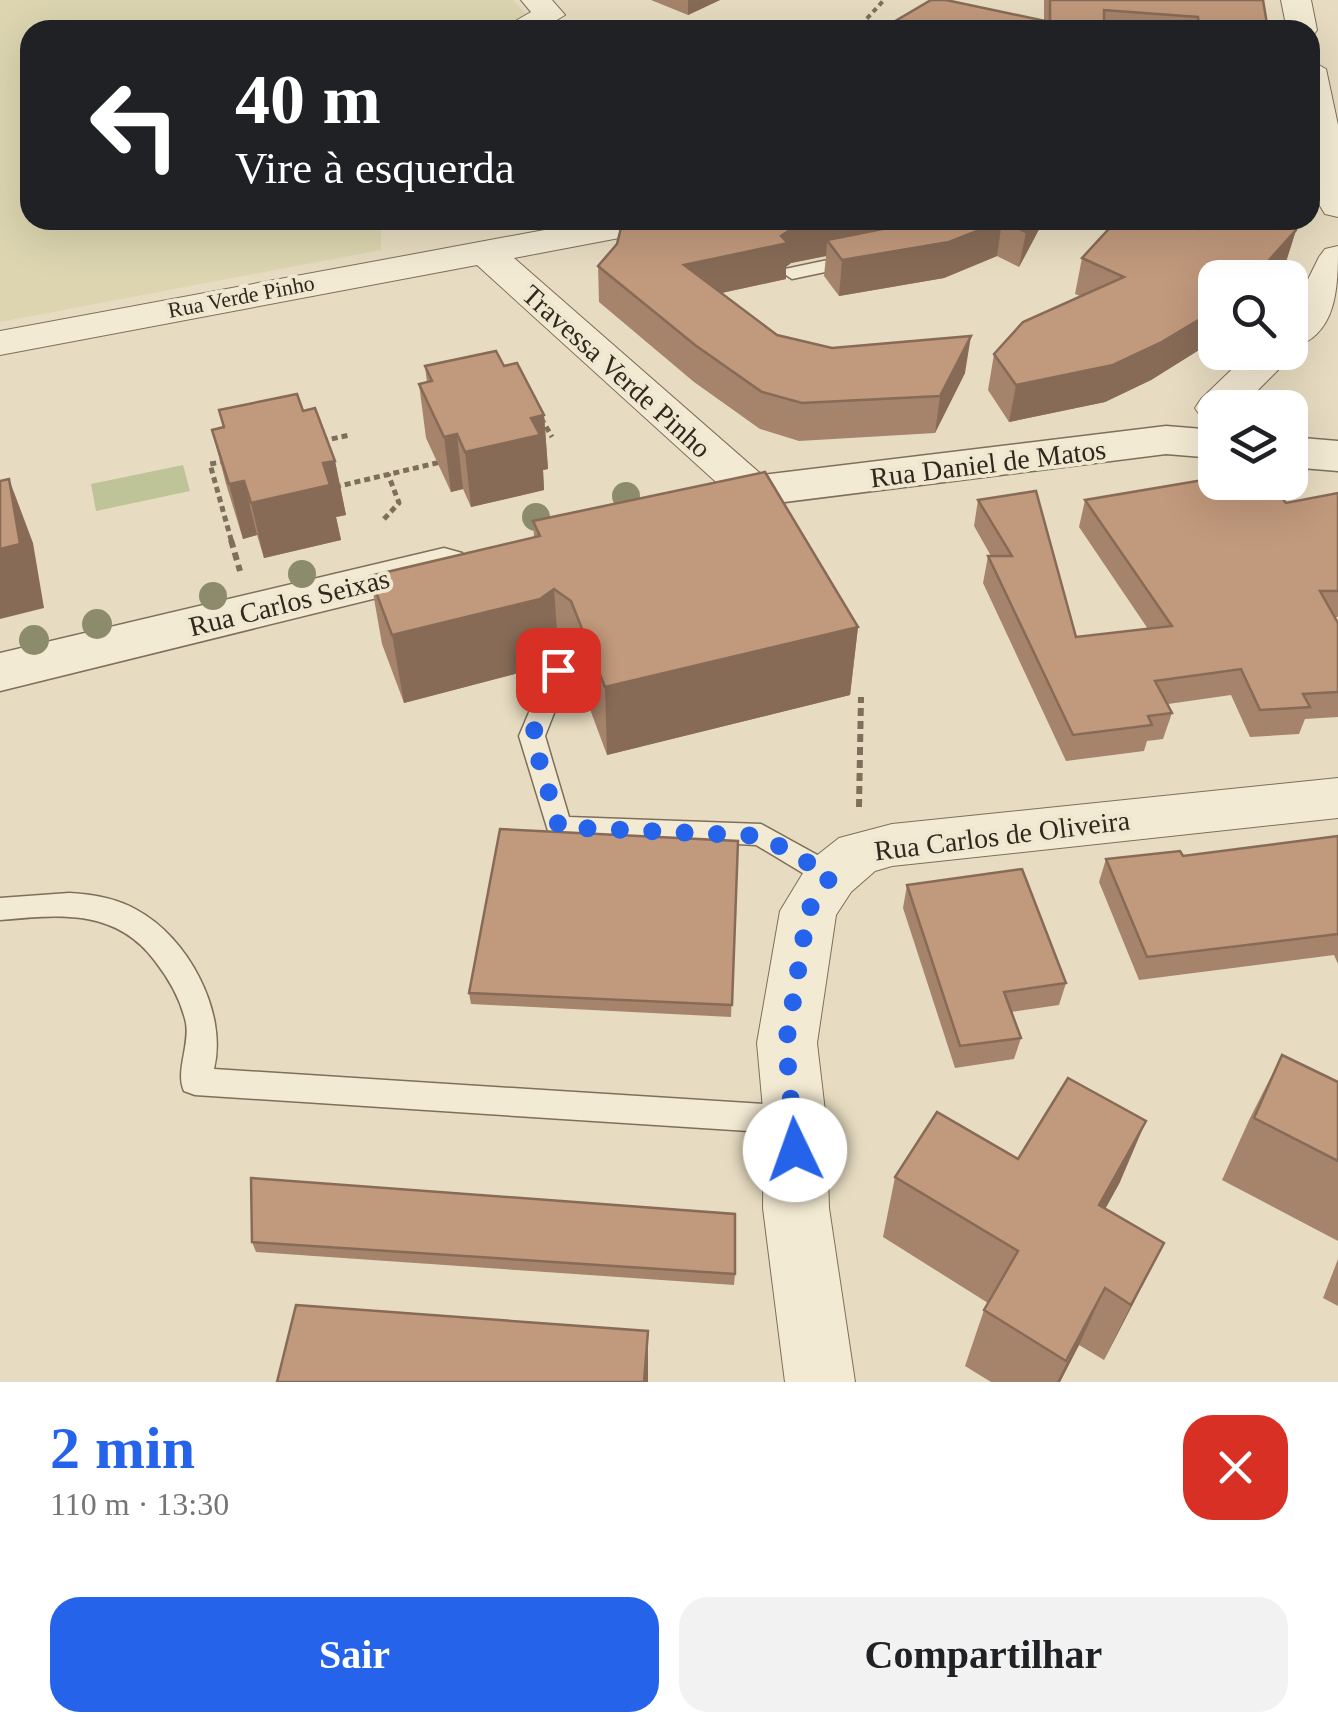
<!DOCTYPE html>
<html lang="pt">
<head>
<meta charset="utf-8">
<style>
  body { margin:0; font-family:"Times New Roman",serif; background:#f2f2f2; color:#202124; height:100vh; display:flex; flex-direction:column; font-size:38px; white-space:nowrap }
  * { box-sizing:border-box; margin:0 }
  p { font-size:32px; color:#757577 }
  .icon { flex:none; width:55px; height:55px; fill:none; stroke:currentColor; stroke-width:2; stroke-linecap:round; stroke-linejoin:round }
  .map { position:relative; height:1382px; overflow:hidden }
  .details { display:flex; flex-direction:column; background:#fff; flex:1 }
  .details>* { flex:none }
  .guide { position:absolute; left:20px; top:20px; width:1300px; height:210px; border-radius:30px; box-shadow:0 10px 40px #0002; background:#202124; color:#fff; overflow:hidden }
  .buttons { position:absolute; left:1198px; top:260px; display:grid; gap:20px }
  .buttons a { display:grid; place-items:center; width:110px; height:110px; border-radius:20px; background:#fff; box-shadow:0 10px 40px #0002; font-size:50px }
  .pin { position:absolute; display:grid; place-items:center; width:85px; height:85px; color:#fff; margin:-42px; border-radius:20px; box-shadow:0 5px 15px #0006 }
  .me { position:absolute; width:110px; margin:-55px; rotate:357deg; stroke-linejoin:round; filter:drop-shadow(0 0 8px #0008) }
  .turn { display:flex; align-items:center; gap:35px; height:210px; padding:0 50px; font-size:45px }
  .turn .icon { width:130px; height:130px; stroke-width:2.5 }
  .turn b { display:block; font-size:70px; line-height:85px }
  .round { display:grid; place-items:center; flex:none; width:105px; height:105px; border-radius:30px; background:#f2f2f2 }
  .head { display:flex; align-items:center; justify-content:space-between; height:170px; padding:0 50px }
  h1 { font-size:60px; font-weight:700; line-height:75px; color:#2563eb }
  .action { display:flex; gap:20px; margin-top:auto; padding:20px 50px }
  .action a { flex:1; height:115px; border-radius:30px; background:#2563eb; color:#fff; font-size:40px; font-weight:700; line-height:115px; text-align:center }
  .action a+a { background:#f2f2f2; color:#202124 }
  .map>svg:first-child { display:block }
  .farmland { fill:#dcd5b0 }
  .green { fill:#bec497 }
  .lines { fill:none; stroke-linecap:round; stroke-linejoin:round }
  .service-casing { stroke:#7f6e5b; stroke-width:3 }
  .minor-casing { stroke:#7f6e5b; stroke-width:2 }
  .tertiary-casing { stroke:#7f6e5b; stroke-width:3 }
  .path-far2 { stroke:#7f6e5b; stroke-width:4; stroke-dasharray:5 4; stroke-linecap:butt }
  .path-far1 { stroke:#7f6e5b; stroke-width:5; stroke-dasharray:6 4; stroke-linecap:butt }
  .path { stroke:#7f6e5b; stroke-width:6; stroke-dasharray:8 5; stroke-linecap:butt }
  .service { fill:#f3ead3; fill-rule:evenodd }
  .minor { fill:#f3ead3; fill-rule:evenodd }
  .tertiary { fill:#f3ead3; fill-rule:evenodd }
  .tree { fill:#8c8c6c }
  .wall { fill:#a6846b }
  .shaded-wall { fill:#876b57 }
  .building { fill:#c1997c; stroke:#876b57; stroke-width:2.5 }
  .route { stroke:#2563eb; stroke-width:18; stroke-dasharray:0 32.4 }
  .labels { text-anchor:middle; stroke-width:8; stroke-linejoin:round; paint-order:stroke }
  .far-street-label { font-size:22px; fill:#30271d; stroke:#f0e7d0 }
  .street-label { font-size:28px; fill:#30271d; stroke:#f0e7d0 }
</style>
</head>
<body>
<div class="map">
<svg width="1338" height="1382" viewBox="0 0 1338 1382">
  <rect width="100%" height="100%" fill="#e7dcc1"/>
  <path class="farmland" d="M0,0H513L531,20L509,30H30V220H381V250L0,322Z"/>
  <path class="green" d="M183,465L190,491L96,511L91,484Z"/>
  <g class="lines">
    <defs>
      <g id="service">
        <path d="M856,254L865,260L863,264L792,279L783,273L785,269Z"/>
        <path d="M559,661L571,670L545,736L569,817L761,824L841,868L845,876L841,884L831,887L821,884L756,845L549,834L519,736L547,670Z"/>
        <path d="M69,893C92,894 116,898 137,910C187,937 228,1011 214,1069L794,1106L805,1110L810,1120L805,1130L794,1134L195,1095L184,1091C175,1072 190,1045 186,1023C181,1000 169,979 155,961C115,908 60,915 0,920V898Z"/>
      </g>
      <g id="minor">
        <path d="M521,0H552L565,15L540,30H500L531,12Z"/>
        <path d="M1281,0H1311L1317,30L1313,36L1310,30H1287Z"/>
        <path d="M1310,60L1326,69L1338,125V217L1325,214L1320,206L1310,152Z"/>
        <path d="M598,220H674L669,228L656,231L514,258L769,481L775,491L769,501L753,505L737,501L477,265L0,355V331Z"/>
        <path d="M1338,246C1338,286 1338,336 1291,348L1288,360L1240,408H1215V420L1201,417L1195,408L1201,399L1250,352H1290V316L1319,257L1325,249Z"/>
        <path d="M1338,778V818L892,866L875,871L851,892L836,915L817,1043L826,1120L829,1208L855,1382H785L763,1208L764,1120L757,1043L780,911L811,860L839,838L892,824Z"/>
      </g>
      <g id="tertiary">
        <path d="M1166,426L1215,430V458L1166,454L753,506L703,519L686,514L679,503L686,492L753,476Z"/>
        <path d="M1290,437L1338,441V471L1290,467Z"/>
        <path d="M444,548L462,553L469,565L462,577L0,691V653Z"/>
      </g>
    </defs>
    <use href="#service" class="service-casing"/>
    <use href="#minor" class="minor-casing"/>
    <use href="#tertiary" class="tertiary-casing"/>
    <path class="path-far2" d="M816,30L861,25L884,0"/>
    <g class="path-far1">
      <path d="M541,418L552,437"/>
      <path d="M322,441L350,435"/>
      <path d="M226,461L210,464L232,543"/>
      <path d="M335,487L445,461"/>
      <path d="M384,519L399,503L388,474"/>
    </g>
    <g class="path">
      <path d="M231,540L240,571"/>
      <path d="M859,807L861,697"/>
    </g>
    <use href="#service" class="service"/>
    <use href="#minor" class="minor"/>
    <use href="#tertiary" class="tertiary"/>
  </g>
  <g class="tree">
    <circle cx="626" cy="496" r="14"/>
    <circle cx="536" cy="517" r="14"/>
    <circle cx="302" cy="574" r="14"/>
    <circle cx="213" cy="596" r="14"/>
    <circle cx="97" cy="624" r="15"/>
    <circle cx="34" cy="640" r="15"/>
  </g>
  <g class="wall">
    <path d="M651,0H720L688,15Z"/>
    <path d="M1044,0H1263L1268,30H880L1044,21Z"/>
    <path d="M623,220H1044L1019,267L997,256L944,278L839,296L824,276L826,256L791,263L786,267V279L722,293L777,335L832,348L965,373L935,433L799,441L760,429L694,382L599,302L598,266L617,244Z"/>
    <path d="M1198,229L1296,230L1285,265L1274,278H1215V340L1151,380L1105,402L1009,422L988,390L994,354L1080,296L1075,294L1082,258Z"/>
    <path d="M425,366H504L544,415L548,469L543,470L544,490L471,507L463,489L451,492L426,438L419,384L427,383Z"/>
    <path d="M219,410L303,411L335,461L346,515L336,517L341,540L264,558L257,535L243,539L226,484L212,430L223,427Z"/>
    <path d="M1338,493V617H1335L1338,623V717L1305,719L1299,734L1250,737L1231,695L1168,704L1172,713L1163,739L1147,741L1144,751L1066,761L983,583L988,556H991L974,526L978,500L1076,637L1148,629L1079,527L1085,500L1286,503Z"/>
    <path d="M533,521L858,627L850,695L607,755L575,669L559,657L545,666L404,703L382,644L370,576L534,537Z"/>
    <path d="M1338,836V964L1334,955L1139,980L1099,882L1106,859L1183,856Z"/>
    <path d="M738,841L731,1017L471,1004L469,993Z"/>
    <path d="M907,885L1066,983L1059,1005L1011,1012L1021,1038L1014,1059L955,1068L903,908Z"/>
    <path d="M1282,1055L1338,1082V1241L1222,1180L1250,1118Z"/>
    <path d="M1018,1159L1120,1182L1105,1209L1135,1300L1104,1360L1079,1345L1060,1382H991L965,1366L984,1310L988,1303L883,1237L895,1177Z"/>
    <path d="M252,1242L735,1274L734,1285L256,1252Z"/>
    <path d="M1338,1259V1306L1323,1298Z"/>
  </g>
  <g class="shaded-wall">
    <path d="M688,0H720L688,15Z"/>
    <path d="M833,220H981L827,240L826,256L791,263L786,267V279L684,301V265L781,236L793,228Z"/>
    <path d="M1032,220H1044L1019,267L1026,232Z"/>
    <path d="M1002,221L997,256L944,278L839,296L842,260Z"/>
    <path d="M1296,230L1285,265L1274,278H1253Z"/>
    <path d="M1215,310V340L1151,380L1105,402L1009,422L1016,385Z"/>
    <path d="M971,336L965,373L935,433L940,396Z"/>
    <path d="M544,415L548,469L543,470L544,490L471,507L465,452L531,418Z"/>
    <path d="M457,434L463,489L451,492L444,437Z"/>
    <path d="M335,461L346,515L336,517L341,540L264,558L251,503L323,463Z"/>
    <path d="M9,479L33,543L44,608L0,619V549Z"/>
    <path d="M244,481L257,535L243,539L229,484Z"/>
    <path d="M554,589L559,657L545,666L404,703L392,635Z"/>
    <path d="M858,627L850,695L607,755L605,687Z"/>
    <path d="M1146,1121L1120,1182L1075,1264L1099,1205Z"/>
    <path d="M1164,1243L1135,1300L1104,1360L1131,1305Z"/>
    <path d="M1105,1288L1079,1345L1060,1382H1057Z"/>
    <path d="M648,1331V1382H644Z"/>
  </g>
  <g class="building">
    <path d="M931,0H946L1050,22V0H1263L1268,30H1200L1198,17L1104,10V30H880Z"/>
    <path d="M623,220H833L793,228L781,236L788,243L684,265L777,335L832,348L971,336L940,396L802,403L762,392L695,345L598,266L617,244Z"/>
    <path d="M928,220H1032L1026,232L1002,221L949,242L842,260L827,240Z"/>
    <path d="M1117,220H1168L1198,229L1202,220H1296V230L1253,278H1215V310L1160,343L1113,365L1016,385L994,354L1023,322L1124,277L1082,258Z"/>
    <path d="M496,351L504,366L517,363L544,415L531,418L540,435L465,452L457,434L444,437L419,384L432,381L425,366Z"/>
    <path d="M297,394L303,411L315,408L335,461L323,463L330,485L251,503L244,481L229,484L212,430L224,427L219,410Z"/>
    <path d="M765,472L858,627L605,687L571,601L554,589L540,599L392,635L370,576L540,536L533,521Z"/>
    <path d="M1215,478V482H1269L1286,503L1338,493V591H1320L1338,623V692L1303,694L1310,707L1260,710L1241,669L1155,681L1172,713L1148,716L1152,725L1073,735L988,556H1012L978,500L1036,491L1076,637L1172,626L1085,500Z"/>
    <path d="M9,479L20,544L0,549V481Z"/>
    <path d="M500,829L738,841L732,1005L469,993Z"/>
    <path d="M1338,836V934L1147,957L1106,859L1180,851L1183,856Z"/>
    <path d="M1022,869L1066,983L1004,992L1021,1038L960,1046L907,885Z"/>
    <path d="M1282,1055L1338,1082V1161L1254,1118Z"/>
    <path d="M1068,1078L1146,1121L1099,1205L1164,1243L1131,1305L1105,1288L1066,1361L984,1310L1018,1251L895,1177L937,1112L1018,1159Z"/>
    <path d="M251,1178L735,1214V1274L252,1242Z"/>
    <path d="M296,1305L648,1331L644,1382H277Z"/>
  </g>
  <g class="lines">
    <path class="route" d="M558,670L532,736L559,827L762,836L831,876L808,911L786,1043L795,1150"/>
  </g>
  <g class="labels">
    <g class="far-street-label">
      <text transform="translate(241 296) rotate(-11)" y="8">Rua Verde Pinho</text>
    </g>
    <g class="street-label">
      <text transform="translate(617 371) rotate(42)" y="10">Travessa Verde Pinho</text>
      <text transform="translate(988 463) rotate(-7)" y="10">Rua Daniel de Matos</text>
      <text transform="translate(289 602) rotate(-14)" y="10">Rua Carlos Seixas</text>
      <text transform="translate(1002 835) rotate(-7)" y="10">Rua Carlos de Oliveira</text>
    </g>
  </g>
</svg>
<div class="buttons">
<a><svg class="icon" aria-label="search" viewBox="0 0 24 24"><circle cx="10" cy="10" r="6"/><path d="M15 15l6 6"/></svg></a>
<a><svg class="icon" aria-label="layers" viewBox="0 0 24 24"><path d="M12 4l9 5-9 5-9-5zM3 14l9 5 9-5"/></svg></a>
</div>
<div class="pin" style="left:558px;top:670px;background:#d93025"><svg class="icon" aria-label="arrive" viewBox="0 0 24 24"><path d="M6 21V4h12l-3 4 3 4H6"/></svg></div>
<svg class="me" style="left:795px;top:1150px" viewBox="-20 -20 40 40"><circle r="19" fill="#fff"/><path d="M0-13L10 11 0 6-10 11z" fill="#2563eb"/></svg>
<div class="guide">
<div class="turn"><svg class="icon" aria-label="left" viewBox="0 0 24 24"><path d="M17 20v-9H6M10 6l-5 5 5 5"/></svg><div><b>40 m</b>Vire à esquerda</div></div>
</div>
</div>
<section class="details">
<div class="head"><div><h1>2 min</h1><p>110 m · 13:30</p></div><a class="round" style="background:#d93025;color:#fff"><svg class="icon" aria-label="close" viewBox="0 0 24 24"><path d="M6 6l12 12M18 6L6 18"/></svg></a></div>
<div class="action"><a>Sair</a><a>Compartilhar</a></div>
</section>
</body>
</html>
